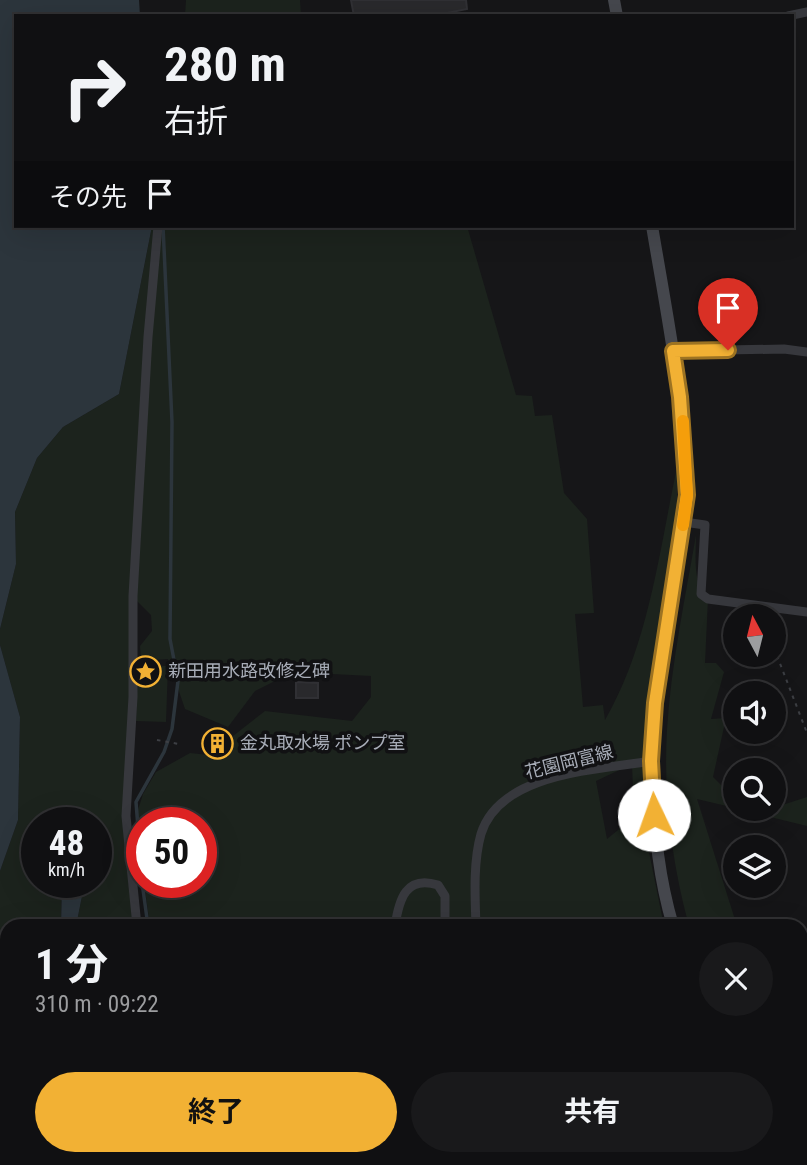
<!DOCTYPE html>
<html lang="ja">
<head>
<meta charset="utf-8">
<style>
  body { margin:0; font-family:"Roboto Condensed","Noto Sans JP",sans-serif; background:#19191b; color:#f1f3f6; height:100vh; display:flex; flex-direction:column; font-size:26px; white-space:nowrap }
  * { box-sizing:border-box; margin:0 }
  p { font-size:23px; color:#9c9d9f }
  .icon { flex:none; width:38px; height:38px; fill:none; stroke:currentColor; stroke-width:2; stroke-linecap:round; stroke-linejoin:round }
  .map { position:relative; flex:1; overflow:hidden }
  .side { position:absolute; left:0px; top:919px; width:808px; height:247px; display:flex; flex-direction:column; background:#101012; border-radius:21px 21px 0 0; box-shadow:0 7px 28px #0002,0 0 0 2px #303032 }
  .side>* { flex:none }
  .hud { position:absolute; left:14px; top:14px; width:780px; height:214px; border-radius:0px; box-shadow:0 7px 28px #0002,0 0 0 2px #303032; background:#101012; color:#f1f3f6; overflow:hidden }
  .needle { width:46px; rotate:353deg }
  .buttons { position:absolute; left:723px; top:604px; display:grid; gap:14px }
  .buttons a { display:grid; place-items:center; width:63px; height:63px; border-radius:50%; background:#101012; box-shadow:0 7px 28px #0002,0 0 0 2px #303032; font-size:35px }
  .speed { position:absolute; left:21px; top:807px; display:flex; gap:14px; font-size:35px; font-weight:700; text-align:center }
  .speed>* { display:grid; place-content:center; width:91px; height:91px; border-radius:50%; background:#101012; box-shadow:0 7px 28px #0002,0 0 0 2px #303032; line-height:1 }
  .speed small { font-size:18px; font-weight:400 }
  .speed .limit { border:10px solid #d22; background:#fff; color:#111 }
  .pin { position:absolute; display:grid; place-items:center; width:60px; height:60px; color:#fff; margin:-72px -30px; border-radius:50% 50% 50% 0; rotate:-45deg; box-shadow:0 0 7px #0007 }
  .pin .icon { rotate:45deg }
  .me { position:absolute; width:77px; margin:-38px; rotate:357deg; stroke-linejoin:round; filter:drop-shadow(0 0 5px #0008) }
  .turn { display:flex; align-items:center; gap:24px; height:147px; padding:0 35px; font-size:32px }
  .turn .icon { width:91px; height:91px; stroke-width:2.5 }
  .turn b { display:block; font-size:49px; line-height:60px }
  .then { display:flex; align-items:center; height:66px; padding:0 35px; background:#0003; gap:14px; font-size:26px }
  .round { display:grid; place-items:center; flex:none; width:74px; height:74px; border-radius:37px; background:#19191b }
  .headline { display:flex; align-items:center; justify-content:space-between; height:119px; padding:0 35px }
  h1 { font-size:42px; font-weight:700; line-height:52px }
  .primary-button { display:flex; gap:14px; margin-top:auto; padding:14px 35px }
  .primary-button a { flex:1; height:80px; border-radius:42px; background:#f2b134; color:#111; font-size:28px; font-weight:700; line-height:80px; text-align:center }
  .primary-button a+a { background:#19191b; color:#f1f3f6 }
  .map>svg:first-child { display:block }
  .green { fill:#1c231d; fill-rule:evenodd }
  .water { fill:#2c353c }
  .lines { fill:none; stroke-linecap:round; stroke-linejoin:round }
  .stream { stroke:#2c353c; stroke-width:3.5 }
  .building { fill:#29292c; stroke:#303034; stroke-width:2 }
  .path { stroke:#3d3f44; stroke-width:2; stroke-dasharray:3.5 5; stroke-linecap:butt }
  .street { stroke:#37383d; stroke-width:9 }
  .secondary { stroke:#45474d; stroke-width:12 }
  .route-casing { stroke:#9d7322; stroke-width:18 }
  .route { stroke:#f2b134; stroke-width:12 }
  .slow { stroke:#f59e0b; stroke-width:12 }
  .labels { text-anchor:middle; stroke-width:7; stroke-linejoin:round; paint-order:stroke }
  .poi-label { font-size:18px; fill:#a8adb8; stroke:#111113; text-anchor:start }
  .street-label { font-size:18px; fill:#a8adb8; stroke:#111113 }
</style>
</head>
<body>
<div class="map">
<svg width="807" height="1165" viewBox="0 0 807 1165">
  <rect width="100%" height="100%" fill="#161618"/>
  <g class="green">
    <path d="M186,0H300L301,16H185Z"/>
    <path d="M152,226H467L516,395L532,396L535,416L552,415L564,493L587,519L594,613L575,614L583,707L603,705L605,720C649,644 659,552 677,467V507L647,708L643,762L648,847L664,926H150L144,882H201V822H142V866L137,813L143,794L156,772L190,753L228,757L233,736L265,711L352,721L371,697V676L293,672L255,691L228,727L185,709L168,659L141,661L140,646L152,631L151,615L133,597L126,816L137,926H76L83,891L74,882H96V822H37V882H62L61,926H7V1060L0,1023V871L18,820L20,717L0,645V629L16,564L15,512L37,458L63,427L119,394ZM632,764L634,817L607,839L596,781Z"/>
    <path d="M696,535C696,555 692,585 708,599L705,663H716L724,672L711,719L726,718L713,777L735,799V808L697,799L737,926H689C672,863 663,796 667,730C671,665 685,599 696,535Z"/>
    <path d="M138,665L168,666L166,722L136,721Z"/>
    <path d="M807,797V826L737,809L774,808V805L776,807Z"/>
    <path d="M802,1052L807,1067V1165H770L767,1159L802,1158Z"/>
    <path d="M739,1158L742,1165H285V1159Z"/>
  </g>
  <g class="water">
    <path d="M0,0H139L140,16H16V226H152L119,394L63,427L37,458L15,512L16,564L0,629Z"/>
    <path d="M0,645L20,717L18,820L0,871Z"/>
    <path d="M62,882H74L83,891L76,926H61Z"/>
    <path d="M0,1023L7,1060V1158L61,1159L60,1165H0Z"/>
  </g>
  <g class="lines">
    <g class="stream">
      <path d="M142,879L136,802L164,752L172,729L178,681L170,639L172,422L163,226"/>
      <path d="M142,882L148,926"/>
      <path d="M201,1158L203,1165"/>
    </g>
  </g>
  <g class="building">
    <path d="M351,0H466L467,9L432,16H354Z"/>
    <path d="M296,682L318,683V698H296Z"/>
    <path d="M208,734L229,738L226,752L206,749Z"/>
  </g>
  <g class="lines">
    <g class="path">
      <path d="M774,648L807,733"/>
      <path d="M157,740L179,744"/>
    </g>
    <g class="street">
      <path d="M788,16L807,12"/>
      <path d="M673,351L784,349L807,352"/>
      <path d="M684,522L705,525L701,594L708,599L807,612"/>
      <path d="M137,926L126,816L133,697V596L148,337L158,226"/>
      <path d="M395,926C399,899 406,875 438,885L445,896V926"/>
      <path d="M476,926C475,897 473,862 481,834C500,772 599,770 651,761"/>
      <path d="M189,1158L190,1165"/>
      <path d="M290,1165L291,1158"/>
    </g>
    <g class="secondary">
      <path d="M614,0L617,16"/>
      <path d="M652,226C667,315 685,404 687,495C668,642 630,778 673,926"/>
      <path d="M750,1158L753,1165"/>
    </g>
  </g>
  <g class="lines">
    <defs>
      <path id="route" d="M654,815L651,761L655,703L687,495L680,397L673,351L728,350"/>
    </defs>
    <use href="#route" class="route-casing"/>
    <use href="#route" class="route"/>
    <path class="slow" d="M683,421L687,495L683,525"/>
  </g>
  <defs>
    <symbol id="sight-ring" viewBox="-11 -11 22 22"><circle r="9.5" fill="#111113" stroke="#f2b134" stroke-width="1.5"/><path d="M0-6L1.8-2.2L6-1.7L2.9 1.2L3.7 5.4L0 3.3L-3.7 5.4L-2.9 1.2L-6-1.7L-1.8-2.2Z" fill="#f2b134"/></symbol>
    <symbol id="building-ring" viewBox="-11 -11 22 22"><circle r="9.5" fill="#111113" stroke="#f2b134" stroke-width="1.5"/><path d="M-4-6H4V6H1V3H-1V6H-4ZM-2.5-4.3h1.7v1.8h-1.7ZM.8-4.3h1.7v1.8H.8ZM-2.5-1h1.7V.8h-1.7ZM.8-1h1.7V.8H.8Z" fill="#f2b134"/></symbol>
  </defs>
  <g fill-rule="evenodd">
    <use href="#sight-ring" x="128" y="654" width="35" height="35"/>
    <use href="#building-ring" x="200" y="726" width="35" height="35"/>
  </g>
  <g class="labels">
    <g class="poi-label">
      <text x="168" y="677">新田用水路改修之碑</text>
      <text x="240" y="749">金丸取水場 ポンプ室</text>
    </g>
    <g class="street-label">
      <text transform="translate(569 762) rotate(-14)" y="6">花園岡富線</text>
    </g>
  </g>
</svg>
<div class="buttons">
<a><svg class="needle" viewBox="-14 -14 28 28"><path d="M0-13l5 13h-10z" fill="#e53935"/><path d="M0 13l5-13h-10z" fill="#9c9d9f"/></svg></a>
<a><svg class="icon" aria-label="sound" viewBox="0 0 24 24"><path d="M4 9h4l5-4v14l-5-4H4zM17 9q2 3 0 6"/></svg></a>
<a><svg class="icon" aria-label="search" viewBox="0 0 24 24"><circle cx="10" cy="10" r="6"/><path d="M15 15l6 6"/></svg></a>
<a><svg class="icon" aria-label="layers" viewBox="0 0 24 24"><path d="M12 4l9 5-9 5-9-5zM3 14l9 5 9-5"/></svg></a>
</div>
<div class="speed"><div>48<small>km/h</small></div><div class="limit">50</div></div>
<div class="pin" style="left:728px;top:350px;background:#d93025"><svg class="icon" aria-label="arrive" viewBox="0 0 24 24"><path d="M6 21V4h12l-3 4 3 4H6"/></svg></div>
<svg class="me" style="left:654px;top:815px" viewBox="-20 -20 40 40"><circle r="19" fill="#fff"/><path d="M0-13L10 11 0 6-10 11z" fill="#f2b134"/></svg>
<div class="hud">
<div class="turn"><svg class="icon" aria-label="right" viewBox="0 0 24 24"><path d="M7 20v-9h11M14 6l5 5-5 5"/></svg><div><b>280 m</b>右折</div></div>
<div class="then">その先<svg class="icon" aria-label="arrive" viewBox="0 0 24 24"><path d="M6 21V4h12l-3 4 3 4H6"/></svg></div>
</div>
<section class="side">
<div class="headline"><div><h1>1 分</h1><p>310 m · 09:22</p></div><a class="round"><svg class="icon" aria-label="close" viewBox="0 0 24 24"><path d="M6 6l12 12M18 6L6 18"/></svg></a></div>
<div class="primary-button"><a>終了</a><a>共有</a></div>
</section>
</div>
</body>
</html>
